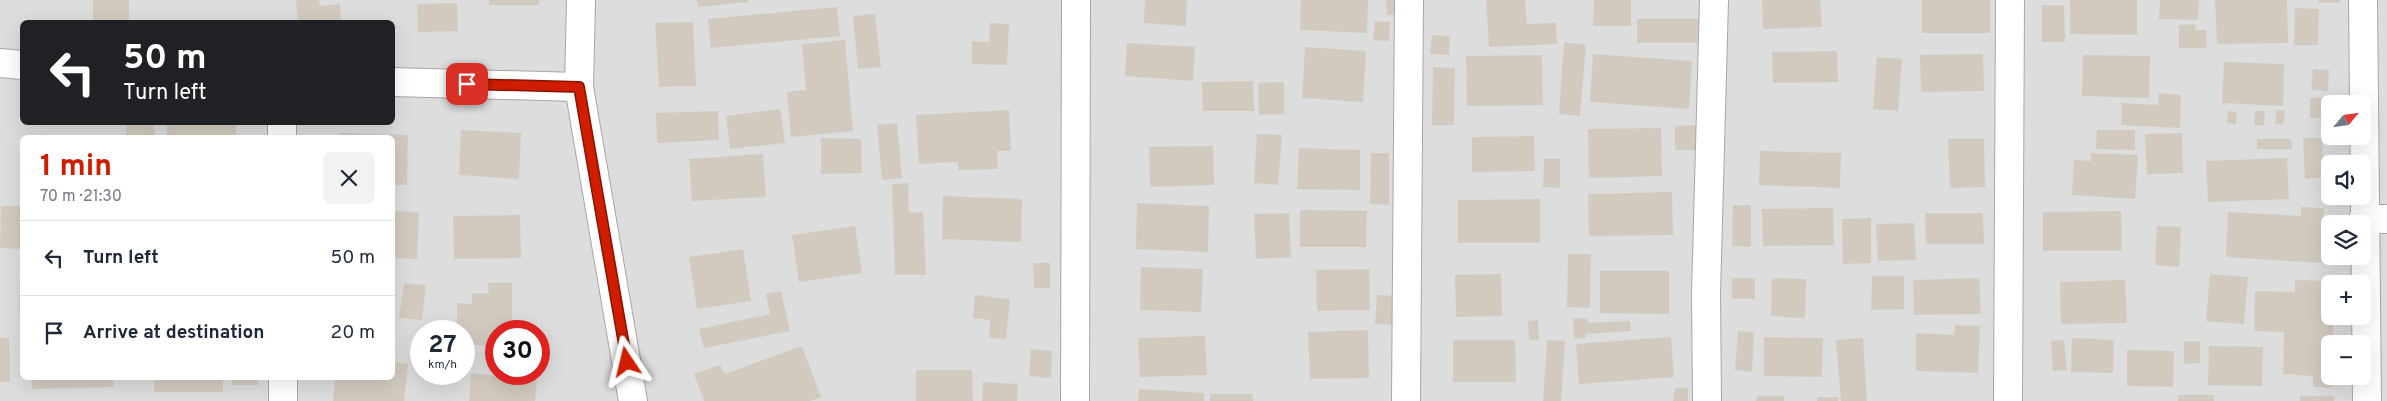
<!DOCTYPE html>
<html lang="en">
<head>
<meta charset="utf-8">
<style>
  body { margin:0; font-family:Overpass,sans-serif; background:#f2f2f3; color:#1f2937; height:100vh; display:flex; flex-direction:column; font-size:19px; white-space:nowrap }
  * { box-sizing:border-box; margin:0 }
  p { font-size:16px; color:#747a83 }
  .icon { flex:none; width:28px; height:28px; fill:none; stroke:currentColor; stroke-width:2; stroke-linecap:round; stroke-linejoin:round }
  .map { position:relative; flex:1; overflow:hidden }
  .details { position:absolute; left:20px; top:135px; width:375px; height:245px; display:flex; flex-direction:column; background:#fff; border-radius:8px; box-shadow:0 5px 20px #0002 }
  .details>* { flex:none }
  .hud { position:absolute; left:20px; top:20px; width:375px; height:105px; border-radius:8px; box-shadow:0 5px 20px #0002; background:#202124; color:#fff; overflow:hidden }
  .needle { width:32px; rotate:61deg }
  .tools { position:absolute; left:2321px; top:95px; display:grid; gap:10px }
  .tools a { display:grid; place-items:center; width:50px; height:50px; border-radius:8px; background:#fff; box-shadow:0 5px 20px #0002; font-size:25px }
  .speed { position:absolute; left:410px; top:320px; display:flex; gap:10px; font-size:25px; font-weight:700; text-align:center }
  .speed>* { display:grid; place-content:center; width:65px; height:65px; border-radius:50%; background:#fff; box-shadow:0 5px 20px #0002; line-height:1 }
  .speed small { font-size:12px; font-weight:400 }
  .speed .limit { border:8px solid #d22; background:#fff; color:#111 }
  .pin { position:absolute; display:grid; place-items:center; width:42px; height:42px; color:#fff; margin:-21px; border-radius:10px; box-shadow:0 2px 8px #0006 }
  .me { position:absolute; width:55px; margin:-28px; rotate:350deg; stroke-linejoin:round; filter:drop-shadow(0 0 4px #0008) }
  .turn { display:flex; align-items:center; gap:18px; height:105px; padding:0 20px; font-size:22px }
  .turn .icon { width:65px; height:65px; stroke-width:2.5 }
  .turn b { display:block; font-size:35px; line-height:42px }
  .round { display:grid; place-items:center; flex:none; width:52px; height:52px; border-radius:8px; background:#f2f2f3 }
  .overview { display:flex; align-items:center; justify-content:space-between; height:85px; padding:0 20px }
  h1 { font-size:30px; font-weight:700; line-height:38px; color:#d01d00 }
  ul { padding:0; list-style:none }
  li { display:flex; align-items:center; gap:15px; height:75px; padding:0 20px; border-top:1px solid #e0e1e3 }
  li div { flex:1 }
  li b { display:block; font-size:19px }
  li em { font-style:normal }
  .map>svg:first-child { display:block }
  .residential { fill:#dedddd; fill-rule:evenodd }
  .building { fill:#d2cabe }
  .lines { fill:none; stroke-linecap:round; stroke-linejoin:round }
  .minor-casing { stroke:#a7a7a7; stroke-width:30 }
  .tertiary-casing { stroke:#a7a7a7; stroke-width:30 }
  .minor { stroke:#fff; stroke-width:28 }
  .tertiary { stroke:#fff; stroke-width:28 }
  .route-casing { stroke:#871300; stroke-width:12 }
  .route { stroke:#d01d00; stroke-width:9 }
</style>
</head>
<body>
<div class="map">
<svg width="2387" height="401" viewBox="0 0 2387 401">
  <rect width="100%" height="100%" fill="#f1efe6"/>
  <path class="residential" d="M0,0H2387V401H0ZM22,22H392V122H22ZM2330,104H2362V136H2330ZM22,138H392V378H22ZM2330,164H2362V196H2330ZM2330,224H2362V256H2330ZM2330,284H2362V316H2330ZM421,331H464V374H421ZM496,331H539V374H496ZM2330,344H2362V376H2330Z"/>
  <g class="building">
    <rect x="93" y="0" width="36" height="22"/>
    <path d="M296,0H319L320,6L340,4L341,22H298Z"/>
    <rect x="489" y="0" width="50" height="5"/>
    <path d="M697,0H748V2L698,7Z"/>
    <path d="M1145,0H1187L1186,26L1144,23Z"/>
    <path d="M1301,0H1368L1367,33L1300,30Z"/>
    <path d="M1386,0H1403L1404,14L1387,15Z"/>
    <path d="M1486,0H1525L1527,24L1556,23L1557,44L1489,47Z"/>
    <path d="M1594,0H1631V26H1593Z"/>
    <path d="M1762,0H1820L1822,27L1763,29Z"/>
    <rect x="1922" y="0" width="68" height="33"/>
    <path d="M2070,0H2137V35L2070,34Z"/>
    <path d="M2160,0H2199L2198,20L2159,19Z"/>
    <path d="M2215,0H2287L2288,43L2217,44Z"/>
    <rect x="2319" y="0" width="21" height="3"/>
    <path d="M457,3L458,31L418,32L417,4Z"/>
    <path d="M2042,5H2064L2065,42H2042Z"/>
    <path d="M837,7L840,36L711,48L708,19Z"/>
    <path d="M2295,8L2319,9L2318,45H2294Z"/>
    <path d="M875,14L881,67L858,69L853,16Z"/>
    <path d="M1637,19H1703L1704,43H1637Z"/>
    <path d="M1375,21L1390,22L1389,41L1373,40Z"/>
    <path d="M693,22L696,86L659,87L655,23Z"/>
    <path d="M990,23L1009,24L1007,65L972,64V41L989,42Z"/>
    <path d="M2195,24V30H2206L2207,48H2179V25Z"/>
    <path d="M1432,35L1450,36L1449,55L1430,54Z"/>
    <path d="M845,40L853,131L791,137L787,92L806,90L802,44Z"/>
    <path d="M1564,42L1586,45L1580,116L1559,114Z"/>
    <path d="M1127,43L1195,47L1193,81L1125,76Z"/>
    <path d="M1305,47L1366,51L1363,102L1302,98Z"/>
    <path d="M1837,51L1838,82L1773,83L1772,52Z"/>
    <path d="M1593,54L1692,61L1689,109L1590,102Z"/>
    <path d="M1983,54L1984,91L1921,92L1920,55Z"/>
    <path d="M1542,55L1543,105L1467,106L1466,56Z"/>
    <path d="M2083,55L2150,56L2149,98L2082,96Z"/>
    <path d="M1877,57L1902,59L1898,111L1873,109Z"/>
    <path d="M2224,62L2284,64L2283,106L2222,103Z"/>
    <path d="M1433,67L1455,68L1454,125H1432Z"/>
    <path d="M2313,69L2329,70L2328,91L2311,90Z"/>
    <path d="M1253,81L1254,111H1203L1202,82Z"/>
    <path d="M1284,82V114L1259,115L1258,83Z"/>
    <path d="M2159,93L2181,95L2180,128L2121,125L2122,103L2158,105Z"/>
    <path d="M2327,97L2328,118H2310V98Z"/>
    <path d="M780,109L785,143L730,149L726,116Z"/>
    <path d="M1009,110L1011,151H997L998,169L958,170V162L919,164L916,115Z"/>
    <path d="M2277,110L2285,111L2283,125L2275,124Z"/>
    <path d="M718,111L719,140L657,143L656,113Z"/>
    <path d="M2228,111L2237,112L2236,124L2227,123Z"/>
    <path d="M2255,111H2265L2264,125H2254Z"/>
    <path d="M126,122H154L155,138H126Z"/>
    <rect x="167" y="122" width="69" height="16"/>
    <path d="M897,123L902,178L882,180L877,125Z"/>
    <path d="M1697,125L1698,150H1675V126Z"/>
    <path d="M1661,128L1662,176L1589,178L1588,129Z"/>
    <path d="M461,130L521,133L519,179L459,175Z"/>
    <path d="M2097,130H2135V150L2096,149Z"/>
    <path d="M340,133L408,135L407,185H392V138H340Z"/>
    <path d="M2182,133L2183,173L2147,174L2145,134Z"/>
    <path d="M1257,134L1282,135L1278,185L1254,183Z"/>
    <path d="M1534,136L1535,171L1472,172V137Z"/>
    <path d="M821,138L861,139L862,173L821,174Z"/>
    <path d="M2303,138H2322L2324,177L2305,179Z"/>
    <path d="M1948,139H1984L1985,187L1950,188Z"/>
    <path d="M2257,139H2291L2292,149H2257Z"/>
    <path d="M1213,146L1214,185L1150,187L1149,147Z"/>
    <path d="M1299,148L1360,150V190L1297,189Z"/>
    <path d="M1760,151L1841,153L1840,188L1759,185Z"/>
    <path d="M1371,153H1389V205L1370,204Z"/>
    <path d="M2091,153L2138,155L2135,199L2072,195L2074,160L2091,161Z"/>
    <path d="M763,154L766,197L692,201L689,159Z"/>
    <path d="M2287,158L2289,199L2208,202L2206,161Z"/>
    <path d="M1544,159H1560V188L1543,187Z"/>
    <path d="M908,183L909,213L923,212L926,275H895L892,184Z"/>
    <path d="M1672,192L1673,235L1589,236L1588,194Z"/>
    <path d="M943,196L1022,199L1021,242L942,239Z"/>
    <path d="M1540,199V243H1458V200Z"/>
    <path d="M1137,203L1209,206L1208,252L1136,249Z"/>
    <path d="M1733,205H1751V247L1732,246Z"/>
    <path d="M1,206H22V249L0,248Z"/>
    <path d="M2301,207L2324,208L2321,263L2226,257L2228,212L2301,216Z"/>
    <path d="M1833,208L1834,245L1763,246L1762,209Z"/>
    <path d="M1300,210L1367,211L1366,247H1300Z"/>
    <path d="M392,211L419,212L417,259L392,258Z"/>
    <path d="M2121,211L2122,251H2043V212Z"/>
    <path d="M1289,213L1291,257L1256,259L1254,214Z"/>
    <path d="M1925,213H1983L1984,244H1926Z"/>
    <path d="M520,215L521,258L454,259L453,216Z"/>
    <path d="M1871,218V263L1843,264L1842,219Z"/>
    <path d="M1914,223L1916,260L1878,261L1876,224Z"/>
    <path d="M855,226L862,273L799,282L792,235Z"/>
    <path d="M2157,226L2181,227L2179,267L2155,265Z"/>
    <path d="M743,249L751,301L697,309L689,257Z"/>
    <path d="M1568,254H1591L1590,308L1567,307Z"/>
    <path d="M1033,263H1050V288H1034Z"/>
    <path d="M1141,267L1203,269L1201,312L1140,310Z"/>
    <path d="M1369,269L1370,310L1317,311L1316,270Z"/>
    <path d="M1600,271H1669V314L1600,313Z"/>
    <path d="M1501,274L1502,316L1456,317L1455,275Z"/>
    <path d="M2210,274L2248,277L2244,324L2206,321Z"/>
    <path d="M20,275H22V313H19Z"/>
    <path d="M1872,276H1904V309L1871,310Z"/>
    <rect x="1732" y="278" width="23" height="21"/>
    <path d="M1772,278L1806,279L1805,318L1771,316Z"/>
    <path d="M1979,278L1981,314L1914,315L1913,280Z"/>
    <path d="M2125,280L2127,323L2061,324L2060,282Z"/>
    <path d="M2295,280L2334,281V284H2330V316H2333V344H2330L2332,388L2313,387V376L2283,374L2284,332L2254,331L2255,291L2295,292Z"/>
    <path d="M404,283L426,285L422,320L399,318Z"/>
    <path d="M488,283H512V331H496V345H464V331H457V303L472,304V293H489Z"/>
    <path d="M781,291L790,331L704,348L699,329L770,314L766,294Z"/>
    <path d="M975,295L1010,299L1006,339L989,338L990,320L973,318Z"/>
    <path d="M1377,295L1397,296L1396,325L1375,324Z"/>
    <path d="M1587,318L1588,323L1630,321L1631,331L1585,334L1586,338L1574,339L1573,319Z"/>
    <path d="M1538,320L1539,340H1529L1528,321Z"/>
    <path d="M1955,325L1980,326L1978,373L1916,371V333L1954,335Z"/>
    <path d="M1368,330L1369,378L1310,379L1308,332Z"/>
    <path d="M1738,331L1754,332L1752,372L1735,370Z"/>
    <path d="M1205,336L1207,375L1140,377L1138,338Z"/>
    <path d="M1671,337L1674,377L1579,384L1576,344Z"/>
    <path d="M1764,337L1823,338L1822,377L1764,376Z"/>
    <path d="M0,338H9L10,382H0Z"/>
    <path d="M1863,338L1867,401H1841L1836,340Z"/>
    <path d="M2072,338L2114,340L2113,373L2071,372Z"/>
    <path d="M1453,340H1515L1516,382H1453Z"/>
    <path d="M1547,340L1565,341L1561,401H1543Z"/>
    <path d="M2064,340L2067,370L2053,371L2051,341Z"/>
    <path d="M2184,341H2200V363L2184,364Z"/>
    <path d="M802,346L821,397L810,401H704L694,374L720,365L725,374Z"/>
    <path d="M2209,346L2263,347L2262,386L2208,385Z"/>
    <path d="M1031,349L1052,351L1051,378L1029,376Z"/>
    <path d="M2127,350L2174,351L2173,387L2127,386Z"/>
    <path d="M392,362L408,364L404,401H333L335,378H392Z"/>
    <path d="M916,370H972L973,401H916Z"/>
    <path d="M471,373L537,380L535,401H469Z"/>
    <path d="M32,378H113V387L32,389Z"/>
    <rect x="154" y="378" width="69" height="14"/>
    <rect x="232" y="378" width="26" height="7"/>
    <path d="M983,382L1018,384L1017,401H982Z"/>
    <path d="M1675,388H1688V401H1673Z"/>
    <path d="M1139,389L1204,393V401H1138Z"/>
    <rect x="1210" y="394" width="43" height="7"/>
    <rect x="2178" y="395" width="36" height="6"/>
    <path d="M1757,396H1784V401H1756Z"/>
    <rect x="2300" y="396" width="34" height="5"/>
    <rect x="1817" y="397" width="21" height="4"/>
  </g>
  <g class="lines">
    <defs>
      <g id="minor">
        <path d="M581,0L579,87L633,401"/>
        <path d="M0,63L22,65"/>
        <path d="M392,82L579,87"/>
        <path d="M282,122V138"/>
        <path d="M2363,219H2387"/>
        <path d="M283,378V401"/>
        <path d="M1075,401L1076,0"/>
        <path d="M1406,401L1409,0"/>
        <path d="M1707,401L1706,294L1714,0"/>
        <path d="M2008,401L2010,0"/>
      </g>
      <path id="tertiary" d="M2363,0L2367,401"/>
    </defs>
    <use href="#minor" class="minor-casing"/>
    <use href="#tertiary" class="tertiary-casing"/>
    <use href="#minor" class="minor"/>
    <use href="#tertiary" class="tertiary"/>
  </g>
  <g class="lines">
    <defs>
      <path id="route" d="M467,84L579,87L627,362"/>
    </defs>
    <use href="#route" class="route-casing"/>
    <use href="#route" class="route"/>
  </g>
</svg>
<div class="tools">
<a><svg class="needle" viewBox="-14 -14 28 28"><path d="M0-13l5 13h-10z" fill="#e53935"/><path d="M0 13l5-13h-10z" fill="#747a83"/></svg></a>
<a><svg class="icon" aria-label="sound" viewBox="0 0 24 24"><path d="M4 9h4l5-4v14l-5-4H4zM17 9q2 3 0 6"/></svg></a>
<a><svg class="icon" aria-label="layers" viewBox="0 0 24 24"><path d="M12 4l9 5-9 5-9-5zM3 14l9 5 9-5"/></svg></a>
<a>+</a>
<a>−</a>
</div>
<div class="speed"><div>27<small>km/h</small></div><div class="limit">30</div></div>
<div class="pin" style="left:467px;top:84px;background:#d93025"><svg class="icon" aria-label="arrive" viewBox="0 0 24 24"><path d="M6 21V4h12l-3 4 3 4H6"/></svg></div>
<svg class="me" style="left:627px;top:362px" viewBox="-20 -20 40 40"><path d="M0-17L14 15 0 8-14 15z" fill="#d01d00" stroke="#fff" stroke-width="4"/></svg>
<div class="hud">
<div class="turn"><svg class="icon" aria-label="left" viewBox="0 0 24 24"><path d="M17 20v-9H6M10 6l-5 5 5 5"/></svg><div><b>50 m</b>Turn left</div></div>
</div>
<section class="details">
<div class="overview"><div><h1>1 min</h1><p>70 m · 21:30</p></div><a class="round"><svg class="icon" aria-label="close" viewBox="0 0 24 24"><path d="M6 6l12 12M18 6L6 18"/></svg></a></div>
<ul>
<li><svg class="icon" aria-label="left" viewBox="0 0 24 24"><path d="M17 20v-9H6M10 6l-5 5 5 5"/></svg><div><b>Turn left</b></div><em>50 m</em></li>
<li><svg class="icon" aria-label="arrive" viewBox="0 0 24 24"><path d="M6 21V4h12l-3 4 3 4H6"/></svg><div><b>Arrive at destination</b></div><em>20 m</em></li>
</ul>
</section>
</div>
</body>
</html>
